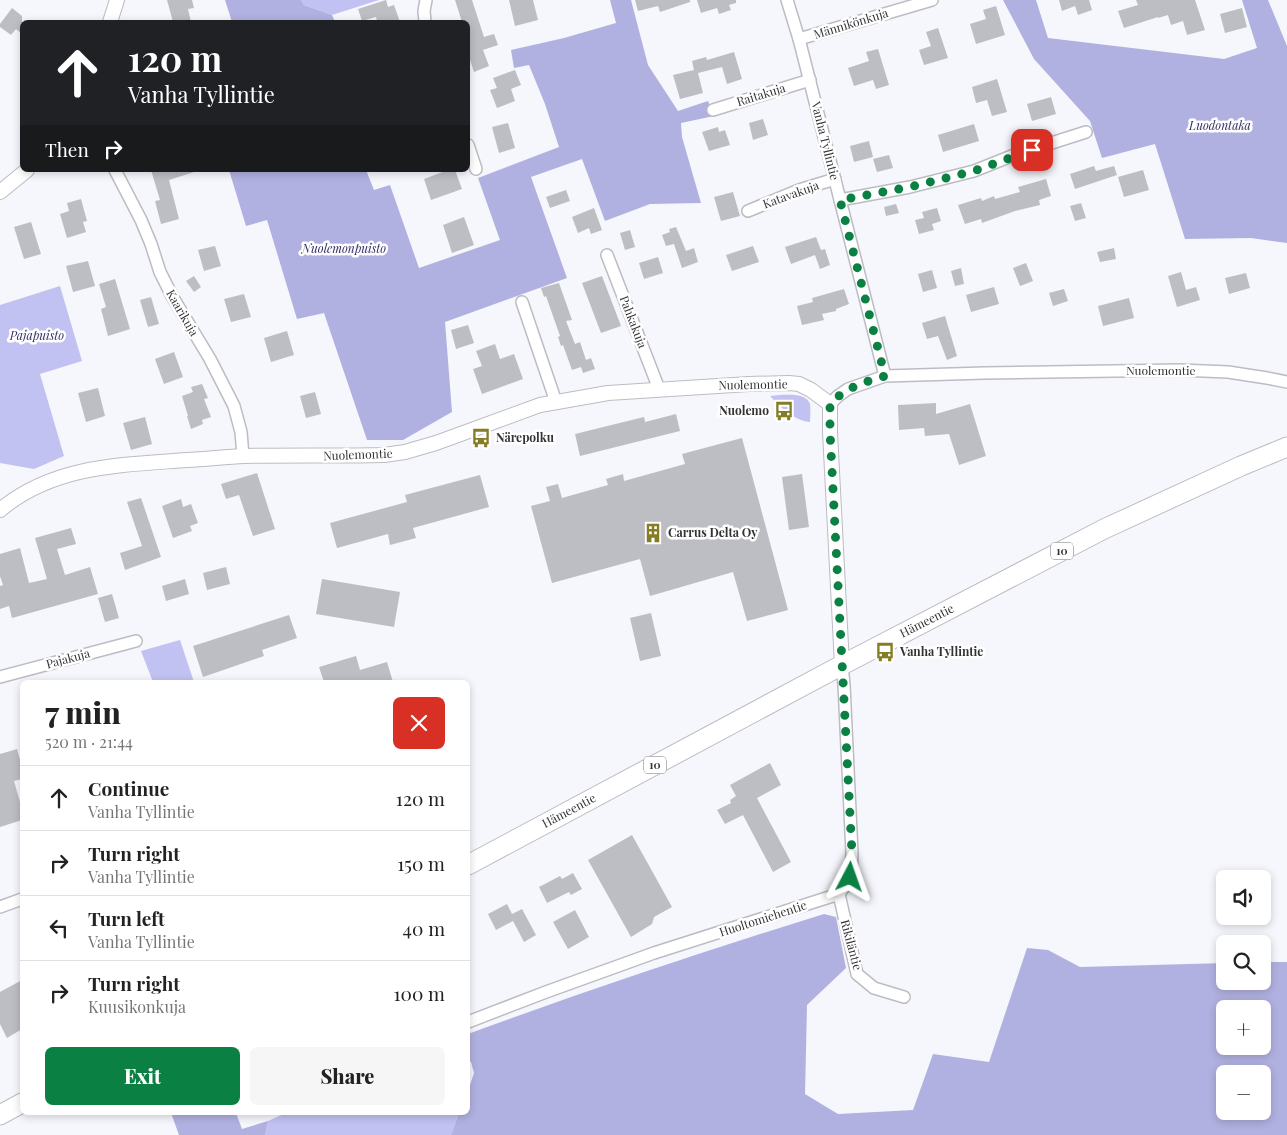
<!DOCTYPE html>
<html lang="en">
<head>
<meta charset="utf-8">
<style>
  body { margin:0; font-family:"Playfair Display",serif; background:#f6f6f6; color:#222; height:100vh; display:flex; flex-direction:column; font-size:19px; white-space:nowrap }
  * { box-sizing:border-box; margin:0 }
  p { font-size:16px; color:#767676 }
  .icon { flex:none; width:28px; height:28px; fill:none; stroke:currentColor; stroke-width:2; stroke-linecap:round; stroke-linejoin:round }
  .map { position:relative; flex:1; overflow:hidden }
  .drawer { position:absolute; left:20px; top:680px; width:450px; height:435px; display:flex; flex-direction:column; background:#fff; border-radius:8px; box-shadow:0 2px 8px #0003 }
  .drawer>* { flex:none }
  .banner { position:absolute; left:20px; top:20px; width:450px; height:152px; border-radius:8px; box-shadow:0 2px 8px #0003; background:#202124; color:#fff; overflow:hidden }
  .fabs { position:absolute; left:1216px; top:870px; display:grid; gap:10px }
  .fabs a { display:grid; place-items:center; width:55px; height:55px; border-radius:8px; background:#fff; box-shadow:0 2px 8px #0003; font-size:25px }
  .pin { position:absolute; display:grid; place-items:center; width:42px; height:42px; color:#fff; margin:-21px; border-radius:10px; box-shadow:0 2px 8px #0006 }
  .me { position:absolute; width:55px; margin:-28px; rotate:4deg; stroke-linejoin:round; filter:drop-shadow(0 0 4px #0008) }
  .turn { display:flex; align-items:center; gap:18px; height:105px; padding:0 25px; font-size:22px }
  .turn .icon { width:65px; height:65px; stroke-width:2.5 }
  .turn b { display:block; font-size:35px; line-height:42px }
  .then { display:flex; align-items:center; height:48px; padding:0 25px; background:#0003; gap:10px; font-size:19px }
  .round { display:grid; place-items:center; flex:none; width:52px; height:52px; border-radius:8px; background:#f6f6f6 }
  .summary { display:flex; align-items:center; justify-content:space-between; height:85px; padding:0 25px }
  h1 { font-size:30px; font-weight:800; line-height:38px }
  .primary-button { display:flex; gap:10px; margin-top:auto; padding:10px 25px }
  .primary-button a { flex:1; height:58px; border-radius:8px; background:#0b8043; color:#fff; font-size:20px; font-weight:800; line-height:58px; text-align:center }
  .primary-button a+a { background:#f6f6f6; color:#222 }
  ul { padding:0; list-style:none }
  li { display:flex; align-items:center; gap:15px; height:65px; padding:0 25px; border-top:1px solid #e0e0e0 }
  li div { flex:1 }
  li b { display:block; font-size:19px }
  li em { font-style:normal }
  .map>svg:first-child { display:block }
  .green { fill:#c2c2f2 }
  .forest { fill:#b1b1e1; fill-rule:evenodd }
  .building { fill:#bdbdc4 }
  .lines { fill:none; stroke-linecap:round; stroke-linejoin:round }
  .minor-casing { stroke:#bcbcc3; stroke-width:14 }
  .tertiary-casing { stroke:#bcbcc3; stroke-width:16 }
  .trunk-casing { stroke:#bcbcc3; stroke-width:21 }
  .minor { stroke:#fff; stroke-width:11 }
  .tertiary { stroke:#fff; stroke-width:14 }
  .trunk { stroke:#fff; stroke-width:19 }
  .route { stroke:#0b8043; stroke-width:9; stroke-dasharray:0 16.2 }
  .labels { text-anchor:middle; stroke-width:5; stroke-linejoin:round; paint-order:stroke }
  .shield { fill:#fff; stroke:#707072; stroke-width:1 }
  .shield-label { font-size:11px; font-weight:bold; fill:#333336 }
  .street-label { font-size:12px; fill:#333336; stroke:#fff }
  .park-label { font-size:12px; font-style:italic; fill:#332c66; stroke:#fff }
  .poi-label { font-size:12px; font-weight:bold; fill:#333336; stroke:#fff; text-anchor:start }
</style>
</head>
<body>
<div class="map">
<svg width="1287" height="1135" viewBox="0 0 1287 1135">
  <rect width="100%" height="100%" fill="#f6f6fd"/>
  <g class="green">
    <path d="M301,0H379L332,15L304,5Z"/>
    <path d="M60,286L82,361L40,374L64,456L34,469L0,463V305Z"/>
    <path d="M780,395C789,395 806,393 810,404C811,410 810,416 810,422C795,421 780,407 770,396Z"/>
    <path d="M180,640L194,682H153L141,651Z"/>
    <path d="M286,1113H459L451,1135H265L268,1121Z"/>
  </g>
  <g class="forest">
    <path d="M225,0H301L304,5L332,15L335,22H232Z"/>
    <path d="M610,0H631L648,65L678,111L708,101L714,116L681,123L682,137L701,203L650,204L605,221L582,159L531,177L567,278L445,322L452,412L403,440H367L324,313L297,319L267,220L246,226L229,170H366L374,190L390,185L419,268L500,240L478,178L559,147L545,104L529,65L514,68L511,50L564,38L616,23Z"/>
    <path d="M1003,0H1036L1048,38L1224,59L1257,48L1242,0H1268L1287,46V243L1251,238L1185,239L1155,144L1102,158L1090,121L1034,59Z"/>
    <path d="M824,914L836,917L846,968L807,1005L805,1094L838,1114L913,1110L933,1054L989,1062L1027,948L1048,950L1080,967L1225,963V981H1262L1263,962H1287V1135H451L459,1113L468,1112V1091L474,1073L471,1062L468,1061V1034C585,991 704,951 824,914ZM1225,1009H1262V1046H1225ZM1225,1074H1262V1111H1225Z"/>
    <path d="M171,1113H236L242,1129L268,1121L265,1135H179Z"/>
  </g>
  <g class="building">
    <path d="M167,0H192L194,8L188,9L191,22H173Z"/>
    <path d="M386,0L388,7L394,5L400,22H377L376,17L362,21L358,9Z"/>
    <path d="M455,0H472L484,37L494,34L498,45L483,50L489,66L474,72L468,54V22H462Z"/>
    <path d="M509,0H533L538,20L515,26Z"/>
    <path d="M635,0H690V2L660,12L658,6L638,11Z"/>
    <path d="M697,0H736V3L729,5L731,10L719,14L717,8L701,13Z"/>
    <path d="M1059,0H1089L1092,10L1078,15L1075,6L1062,11Z"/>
    <path d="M1136,0H1195L1205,30L1187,35L1183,21L1171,25L1168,15L1158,18V17L1124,28L1118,11L1138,5Z"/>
    <path d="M996,6L1005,35L976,44L970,24L986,19L983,10Z"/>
    <path d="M12,8L22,16V34L16,29L11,35L0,27V24Z"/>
    <path d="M1242,8L1247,27L1225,33L1220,14Z"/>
    <path d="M938,28L948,58L924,65L919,50L931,46L926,32Z"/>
    <path d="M878,49L889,85L876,89L873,80L854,86L848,68L869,61L866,52Z"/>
    <path d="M734,52L742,79L727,84L722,67L698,73L703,93L680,99L673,75L694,70L692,61L706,57L707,60Z"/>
    <path d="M515,70L521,85L511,89L515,101L497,108L490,90L497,88L493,78Z"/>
    <path d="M997,79L1007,112L992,116L987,100L976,103L972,87Z"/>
    <path d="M1051,97L1056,114L1032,121L1027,104Z"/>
    <path d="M763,119L768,135L753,140L749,123Z"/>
    <path d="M508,123L515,148L499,153L492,127Z"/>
    <path d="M974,124L979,141L943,152L938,135Z"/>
    <path d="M718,127L719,132L725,130L730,145L709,151L702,132Z"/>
    <path d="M869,141L873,157L854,162L850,146Z"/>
    <path d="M889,155L893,168L877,172L873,159Z"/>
    <path d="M1094,166L1096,171L1114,166L1117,175L1075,189L1070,174Z"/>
    <path d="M151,170H193L194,172L169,180L179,219L161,224L155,201L160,200Z"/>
    <path d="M448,170H455L462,189L431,200L424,179Z"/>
    <path d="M1143,170L1149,190L1124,197L1118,177Z"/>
    <path d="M1046,179L1051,196L1039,200L1040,205L1015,211L982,223L981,219L965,224L958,205L981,198L982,201L994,196L995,199L1020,192L1018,187Z"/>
    <path d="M566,190L570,201L550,208L546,197Z"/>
    <path d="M733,192L740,216L721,221L714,197Z"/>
    <path d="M81,199L87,221L83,222L86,232L67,238L60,214L69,211L67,203Z"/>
    <path d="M1081,203L1086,218L1075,221L1070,206Z"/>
    <path d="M896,204L899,213L886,216L884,207Z"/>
    <path d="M594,208L602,230L591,234L589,228L578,233L572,217Z"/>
    <path d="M937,208L941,221L932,224L934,230L919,234L915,220L924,218L922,212Z"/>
    <path d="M464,217L474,245L452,253L443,225Z"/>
    <path d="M31,222L41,254L24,259L14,227Z"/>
    <path d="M676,227L686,251L694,248L698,262L682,268L674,244L666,246L662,235L670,232L669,229Z"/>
    <path d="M630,230L635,247L625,250L620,233Z"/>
    <path d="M816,237L821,250L825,249L830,265L820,269L815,255L791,264L785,247Z"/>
    <path d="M215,246L221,266L204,271L198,250Z"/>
    <path d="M753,246L759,262L732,271L726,255Z"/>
    <path d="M1114,248L1116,259L1100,262L1097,252Z"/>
    <path d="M658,257L663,273L644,279L639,263Z"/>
    <path d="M88,261L95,286L73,292L66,266Z"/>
    <path d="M1026,263L1033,281L1020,286L1013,268Z"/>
    <path d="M961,268L964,284L955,286L951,271Z"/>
    <path d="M932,270L937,288L923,292L918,274Z"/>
    <path d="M1181,272L1186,290L1196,287L1200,300L1177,307L1168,276Z"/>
    <path d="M1246,273L1250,288L1229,294L1225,278Z"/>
    <path d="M194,276L201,287L194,292L186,281Z"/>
    <path d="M602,276L621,326L601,333L582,283Z"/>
    <path d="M115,279L130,329L108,336L101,309L106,307L99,284Z"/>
    <path d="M559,283L572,320L566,321L575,344L580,342L586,360L591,358L595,369L583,373L581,367L572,370L563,345L561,346L558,337L560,336L546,296L544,297L541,288Z"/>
    <path d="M994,287L999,304L971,312L966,295Z"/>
    <path d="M844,289L849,304L836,309V311L822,314L824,320L802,325L797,306L813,302L812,298Z"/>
    <path d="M1064,289L1068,301L1053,306L1049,293Z"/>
    <path d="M244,294L251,317L231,322L224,299Z"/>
    <path d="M151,297L159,324L148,327L140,300Z"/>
    <path d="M1129,298L1134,318L1103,326L1098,306Z"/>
    <path d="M945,316L957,356L947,360L938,336L927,339L922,323Z"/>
    <path d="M468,325L474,343L456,349L451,330Z"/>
    <path d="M287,331L294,355L271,362L264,338Z"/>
    <path d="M495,344L500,359L514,354L523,379L482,394L473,369L482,366L476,351Z"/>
    <path d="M174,352L183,377L164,384L155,359Z"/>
    <path d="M202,384L208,398L204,399L211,417L202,420L203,424L191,429L187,416H188L182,396L193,392L191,387Z"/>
    <path d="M98,388L105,416L86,422L78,393Z"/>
    <path d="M315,392L321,414L306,418L300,396Z"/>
    <path d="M936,403V414L970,404L986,456L959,465L949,434L925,436L924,428L899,430L898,405Z"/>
    <path d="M676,414L680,431L580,456L575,434L644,417L645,422Z"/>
    <path d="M145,417L152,444L131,450L123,423Z"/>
    <path d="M742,438L788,610L747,621L733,572L650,596L640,559L552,583L531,506L550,501L546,487L558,484L562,498L608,485L606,479L623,474L624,481L685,464L682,454Z"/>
    <path d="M257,473L275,529L253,536L239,495L226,499L221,484Z"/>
    <path d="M802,474L809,527L789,530L782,477Z"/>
    <path d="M480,475L489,507L413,528L416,538L390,545L388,534L337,548L330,523L407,502L405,495Z"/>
    <path d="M141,498L161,557L125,570L120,553L142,546L127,502Z"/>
    <path d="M181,499L183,507L191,504L198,523L190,526L192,531L173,538L162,506Z"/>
    <path d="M71,528L76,544L57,549L65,575L90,567L98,594L12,618L9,606L0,609V586L3,585L0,576V554L20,548L29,583L47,579L35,538Z"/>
    <path d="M226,567L230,584L207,590L203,573Z"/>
    <path d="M185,579L189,594L166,601L162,586Z"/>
    <path d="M322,579L400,592L394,627L316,614Z"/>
    <path d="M112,594L119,618L105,622L98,598Z"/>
    <path d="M651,613L661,656L640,661L630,618Z"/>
    <path d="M289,615L297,638L262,650L264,656L203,677L193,646Z"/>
    <path d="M356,656L360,670L387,662L393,682H324L319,667Z"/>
    <path d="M17,749L22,767V779L14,781L22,809V820L0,827V754Z"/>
    <path d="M770,763L781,785L757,798L791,862L773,872L743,815L725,824L717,810L731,803L730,800L736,796L730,785Z"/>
    <path d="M632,835L672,907L654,917L652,924L631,937L588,860Z"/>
    <path d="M573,873L582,889L571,895L569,892L547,903L539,887L560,876L562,879Z"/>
    <path d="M507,904L512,914L522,909L536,935L524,942L513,921L496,930L488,914Z"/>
    <path d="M575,910L589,937L568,949L553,922Z"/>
    <path d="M22,980V1029L7,1038L0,1024V992Z"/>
  </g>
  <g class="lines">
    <defs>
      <g id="minor">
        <path d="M787,0L799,39L885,376"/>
        <path d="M425,22L424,11L426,0"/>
        <path d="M799,39L932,0"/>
        <path d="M713,110L810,80"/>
        <path d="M468,145L476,169"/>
        <path d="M115,170L141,220L151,244L160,272L172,296L210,359L234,406L241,432L243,456"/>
        <path d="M840,200L910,187L974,171L1014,155L1086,132"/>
        <path d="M748,211L799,190L835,179"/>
        <path d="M607,255L659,389"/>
        <path d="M522,302L556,402"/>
        <path d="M830,404L838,396L848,389L885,376L985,373L1180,370L1228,372L1267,378L1287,382"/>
        <path d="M0,677L136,641"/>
        <path d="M839,894L857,974L874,988L904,997"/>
        <path d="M0,907L22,899"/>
        <path d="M468,1022L546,992L654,953L839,894L851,877L852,853L844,685L842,665"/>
      </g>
      <g id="tertiary">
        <path d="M110,22L117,0"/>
        <path d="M0,192L27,170"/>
        <path d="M0,510C54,465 121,465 187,460C206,459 225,457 244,456C291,455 337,456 384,455L405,452L436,443L540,405L608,393L749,384L789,383L799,384L811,390L830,404V432L842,665"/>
      </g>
      <g id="trunk">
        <path d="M468,865L842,665L1104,529L1241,466L1287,447"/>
        <path d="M0,1115L22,1103"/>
      </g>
    </defs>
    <use href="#minor" class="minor-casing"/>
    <use href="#tertiary" class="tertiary-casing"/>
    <use href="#trunk" class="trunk-casing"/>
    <use href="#minor" class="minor"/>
    <use href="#tertiary" class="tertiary"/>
    <use href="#trunk" class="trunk"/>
  </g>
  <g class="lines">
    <path class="route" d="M850,877L852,853L830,432V404C845,388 864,382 885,376L840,200L910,187L974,171L1032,150"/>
  </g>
  <defs>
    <symbol id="bus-bare" viewBox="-9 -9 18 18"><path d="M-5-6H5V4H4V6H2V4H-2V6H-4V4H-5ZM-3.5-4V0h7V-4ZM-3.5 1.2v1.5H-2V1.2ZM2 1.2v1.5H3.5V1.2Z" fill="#847d24" stroke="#fff" stroke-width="2.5" paint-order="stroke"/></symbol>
    <symbol id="building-bare" viewBox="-9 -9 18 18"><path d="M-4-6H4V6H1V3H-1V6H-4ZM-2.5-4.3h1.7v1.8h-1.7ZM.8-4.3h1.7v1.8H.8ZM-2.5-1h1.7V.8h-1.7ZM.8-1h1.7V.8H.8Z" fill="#847d24" stroke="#fff" stroke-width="2.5" paint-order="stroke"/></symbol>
  </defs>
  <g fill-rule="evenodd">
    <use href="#bus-bare" x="770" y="397" width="28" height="28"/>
    <use href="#bus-bare" x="467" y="424" width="28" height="28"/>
    <use href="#building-bare" x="639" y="519" width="28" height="28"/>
    <use href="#bus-bare" x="871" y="638" width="28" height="28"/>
  </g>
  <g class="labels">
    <g class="shield">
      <rect x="1051" y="542.5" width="22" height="17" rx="4"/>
      <rect x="644" y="756.5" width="22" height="17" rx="4"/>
    </g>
    <g class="shield-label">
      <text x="1062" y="555">10</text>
      <text x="655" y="769">10</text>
    </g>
    <g class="street-label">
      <text transform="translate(851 24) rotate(-17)" y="4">Männikönkuja</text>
      <text transform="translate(761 95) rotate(-17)" y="4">Raitakuja</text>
      <text transform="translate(825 141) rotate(76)" y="4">Vanha Tyllintie</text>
      <text transform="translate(791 195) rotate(-20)" y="4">Katavakuja</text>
      <text transform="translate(182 313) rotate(60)" y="4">Kaarikuja</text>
      <text transform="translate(633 322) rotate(69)" y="4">Pahkakuja</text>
      <text x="1161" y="375">Nuolemontie</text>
      <text transform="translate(753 385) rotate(-1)" y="4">Nuolemontie</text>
      <text transform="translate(358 455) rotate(-2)" y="4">Nuolemontie</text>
      <text transform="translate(927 621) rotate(-27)" y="4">Hämeentie</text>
      <text transform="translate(68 659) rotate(-15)" y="4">Pajakuja</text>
      <text transform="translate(569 811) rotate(-28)" y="4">Hämeentie</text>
      <text transform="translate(763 919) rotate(-18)" y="4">Huoltomiehentie</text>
      <text transform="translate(851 945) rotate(75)" y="4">Rikiläntie</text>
    </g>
    <g class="park-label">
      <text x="1220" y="130">Luodontaka</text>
      <text x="344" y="253">Nuolemonpuisto</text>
      <text x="37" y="340">Pajapuisto</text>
    </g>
    <g class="poi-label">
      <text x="769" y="415" text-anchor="end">Nuolemo</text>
      <text x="496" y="442">Närepolku</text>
      <text x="668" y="537">Carrus Delta Oy</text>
      <text x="900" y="656">Vanha Tyllintie</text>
    </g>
  </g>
</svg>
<div class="fabs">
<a><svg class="icon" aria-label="sound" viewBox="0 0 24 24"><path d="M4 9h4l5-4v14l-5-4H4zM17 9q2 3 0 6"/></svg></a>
<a><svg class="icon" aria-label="search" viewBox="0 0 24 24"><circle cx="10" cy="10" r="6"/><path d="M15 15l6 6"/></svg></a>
<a>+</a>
<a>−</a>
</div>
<div class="pin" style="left:1032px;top:150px;background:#d93025"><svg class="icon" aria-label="arrive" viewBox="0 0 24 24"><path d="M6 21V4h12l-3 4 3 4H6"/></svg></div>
<svg class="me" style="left:850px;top:877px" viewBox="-20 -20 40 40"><path d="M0-17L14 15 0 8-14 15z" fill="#0b8043" stroke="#fff" stroke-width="4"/></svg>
<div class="banner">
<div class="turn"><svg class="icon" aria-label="ahead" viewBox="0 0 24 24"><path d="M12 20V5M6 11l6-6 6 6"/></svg><div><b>120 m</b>Vanha Tyllintie</div></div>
<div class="then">Then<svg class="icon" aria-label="right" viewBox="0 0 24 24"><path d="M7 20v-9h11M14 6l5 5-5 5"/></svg></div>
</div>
<section class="drawer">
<div class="summary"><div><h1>7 min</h1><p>520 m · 21:44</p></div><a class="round" style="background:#d93025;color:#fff"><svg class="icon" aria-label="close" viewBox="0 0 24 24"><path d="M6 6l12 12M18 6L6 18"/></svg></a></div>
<ul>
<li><svg class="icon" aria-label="ahead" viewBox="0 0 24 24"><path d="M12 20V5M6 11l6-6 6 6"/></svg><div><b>Continue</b><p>Vanha Tyllintie</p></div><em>120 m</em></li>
<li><svg class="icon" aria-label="right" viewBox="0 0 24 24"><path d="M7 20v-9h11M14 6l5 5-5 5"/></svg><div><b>Turn right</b><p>Vanha Tyllintie</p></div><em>150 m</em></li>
<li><svg class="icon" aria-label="left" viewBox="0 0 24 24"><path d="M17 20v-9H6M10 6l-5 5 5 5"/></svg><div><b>Turn left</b><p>Vanha Tyllintie</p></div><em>40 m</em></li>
<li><svg class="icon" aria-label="right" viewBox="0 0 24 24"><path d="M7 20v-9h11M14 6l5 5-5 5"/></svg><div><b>Turn right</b><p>Kuusikonkuja</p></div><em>100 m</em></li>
</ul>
<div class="primary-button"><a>Exit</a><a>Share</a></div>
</section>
</div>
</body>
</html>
